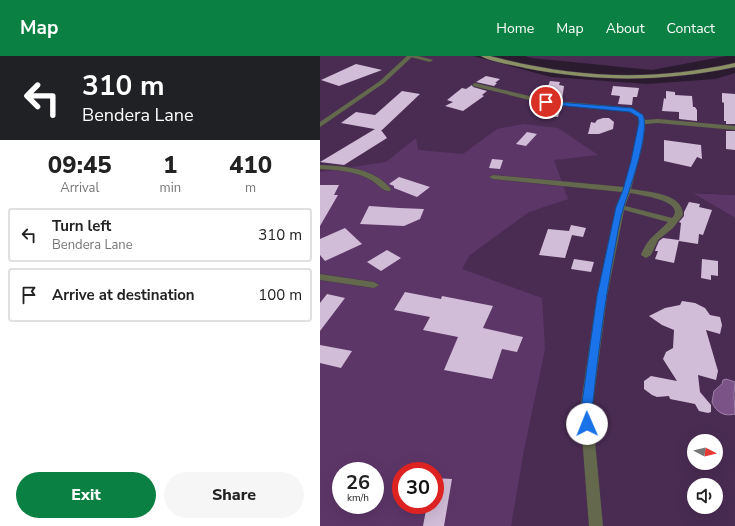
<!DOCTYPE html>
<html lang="en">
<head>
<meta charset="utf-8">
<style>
  body { margin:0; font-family:"Nunito Sans",sans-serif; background:#f6f6f6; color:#222; height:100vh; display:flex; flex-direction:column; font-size:15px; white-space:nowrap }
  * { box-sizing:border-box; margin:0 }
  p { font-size:13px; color:#767676 }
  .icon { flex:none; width:22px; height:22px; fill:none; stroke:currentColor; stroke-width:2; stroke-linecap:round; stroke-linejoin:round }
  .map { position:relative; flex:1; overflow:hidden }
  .panel { display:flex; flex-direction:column; background:#fff; width:320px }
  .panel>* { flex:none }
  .banner { background:#202124; color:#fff; overflow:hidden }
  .needle { width:26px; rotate:97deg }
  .tools { position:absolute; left:367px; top:378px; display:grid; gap:8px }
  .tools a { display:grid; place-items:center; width:36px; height:36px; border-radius:50%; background:#fff; box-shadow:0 4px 16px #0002; font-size:20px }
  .speed { position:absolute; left:12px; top:406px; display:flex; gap:8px; font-size:20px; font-weight:700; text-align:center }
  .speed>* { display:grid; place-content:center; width:52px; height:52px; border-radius:50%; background:#fff; box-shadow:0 4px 16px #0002; line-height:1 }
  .speed small { font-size:10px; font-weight:400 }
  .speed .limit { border:6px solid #d22; background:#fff; color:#111 }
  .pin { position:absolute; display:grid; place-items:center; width:34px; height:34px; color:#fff; margin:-17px; border:2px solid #fff; border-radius:50%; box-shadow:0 1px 4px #0007 }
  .me { position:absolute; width:44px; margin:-22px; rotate:359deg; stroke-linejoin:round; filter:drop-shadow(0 0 3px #0008) }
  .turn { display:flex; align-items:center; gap:14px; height:84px; padding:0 16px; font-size:18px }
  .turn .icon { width:52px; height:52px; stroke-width:2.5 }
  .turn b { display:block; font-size:28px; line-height:34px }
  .eta { display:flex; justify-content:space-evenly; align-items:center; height:68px; text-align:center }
  .eta b { font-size:24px; font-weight:800; line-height:28px }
  .button { display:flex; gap:8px; margin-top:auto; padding:8px 16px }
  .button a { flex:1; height:46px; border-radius:24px; background:#0b8043; color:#fff; font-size:16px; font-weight:800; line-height:46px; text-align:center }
  .button a+a { background:#f6f6f6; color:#222 }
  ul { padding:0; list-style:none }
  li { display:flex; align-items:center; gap:12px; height:54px; margin:0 8px 6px; padding:0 8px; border:2px solid #e0e0e0; border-radius:4px }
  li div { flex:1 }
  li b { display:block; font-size:15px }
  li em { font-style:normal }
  header { display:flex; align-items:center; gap:24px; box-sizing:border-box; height:56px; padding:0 20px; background:#0b8043; color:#fff }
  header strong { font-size:19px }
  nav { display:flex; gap:22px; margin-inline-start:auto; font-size:14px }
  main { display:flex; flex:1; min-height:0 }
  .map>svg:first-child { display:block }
  .green { fill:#4a2c53; fill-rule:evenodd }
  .forest { fill:#5d3668; fill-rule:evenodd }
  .water { fill:#7b5387; stroke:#a080a9 }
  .building { fill:#d2bdd8 }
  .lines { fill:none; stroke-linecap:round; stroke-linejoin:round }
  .minor-casing { stroke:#47384b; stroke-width:1 }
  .tertiary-casing { stroke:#47384b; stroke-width:1 }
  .secondary-casing { stroke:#47384b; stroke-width:1 }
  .minor { fill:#64694e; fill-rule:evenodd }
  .tertiary { fill:#64694e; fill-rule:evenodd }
  .secondary { fill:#8a9165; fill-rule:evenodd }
  .route { fill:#1a73e8; stroke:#114b97 }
</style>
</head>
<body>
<header>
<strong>Map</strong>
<nav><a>Home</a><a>Map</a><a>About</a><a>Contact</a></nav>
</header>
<main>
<section class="panel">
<div class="banner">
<div class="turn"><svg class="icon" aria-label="left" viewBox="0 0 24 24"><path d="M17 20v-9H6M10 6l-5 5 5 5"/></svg><div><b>310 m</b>Bendera Lane</div></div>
</div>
<div class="eta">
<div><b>09:45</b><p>Arrival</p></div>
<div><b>1</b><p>min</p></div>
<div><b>410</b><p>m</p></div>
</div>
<ul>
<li><svg class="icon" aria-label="left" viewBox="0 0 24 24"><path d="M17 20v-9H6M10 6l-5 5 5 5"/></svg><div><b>Turn left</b><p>Bendera Lane</p></div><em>310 m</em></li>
<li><svg class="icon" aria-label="arrive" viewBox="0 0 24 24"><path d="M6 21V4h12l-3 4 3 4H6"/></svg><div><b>Arrive at destination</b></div><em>100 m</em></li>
</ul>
<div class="button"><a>Exit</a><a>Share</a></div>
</section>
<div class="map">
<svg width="415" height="470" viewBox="0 0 415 470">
  <rect width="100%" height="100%" fill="#2b1b2f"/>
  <g class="green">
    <path d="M0,0H153L231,21L327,28L395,23L415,17V139L374,137L415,162V470H0ZM374,385H396V407H374ZM21,415H55V449H21ZM81,415H115V449H81ZM374,429H396V451H374Z"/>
    <path d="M204,0H406L332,14L212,2Z"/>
  </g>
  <g class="forest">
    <path d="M203,68L238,72L278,99L234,104L248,143L209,156L150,199L142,213L222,242L225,293L204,394L191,470H0V116L66,106L96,82L98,94L143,98L177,73ZM21,415H55V449H21ZM81,415H115V449H81Z"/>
    <path d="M373,137L415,139V162Z"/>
  </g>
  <path class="water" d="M406,323L415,326L414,338L415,358C404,361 396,356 392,346L394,335L402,328L403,324Z"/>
  <g class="building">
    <path d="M36,8L62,14L19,30L1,24Z"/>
    <path d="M166,20L180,23L175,27H177L174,30L156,26Z"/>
    <path d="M230,25L240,26L239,29L244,30L242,44L223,42Z"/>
    <path d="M152,29L153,31L167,35L162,39L164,40L143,55L125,50L133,46L127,44L142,32L146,33Z"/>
    <path d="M293,30L319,32L317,41H313L312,49L298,48L300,40L291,39Z"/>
    <path d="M82,35L100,38L62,74H61L67,82L24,109L0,106L55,73L60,74L21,67L36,56L55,59Z"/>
    <path d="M346,35L355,36V39L372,40L373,51H375L377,54V65L359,63V56L342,55L344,42L346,43Z"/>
    <path d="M402,37L415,38V68H406V65H404V47L402,46Z"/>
    <path d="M222,48L241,51L238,61L219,59Z"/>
    <path d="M283,62H289L294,66L293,73L279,78H268L271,66L275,67L277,64Z"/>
    <path d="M406,75H415V94L406,93Z"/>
    <path d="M207,76L217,78L206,90L196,88Z"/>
    <path d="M344,84L381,89L382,103L377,101L371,111L344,105Z"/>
    <path d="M172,103L183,104L180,113L169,112Z"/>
    <path d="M79,121L110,131L97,141L74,132V130L69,128Z"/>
    <path d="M0,129H19L14,139H18L0,170Z"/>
    <path d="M369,146L380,148L379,151L392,154L383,179L379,178L378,188L359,185L361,167L359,166L364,160V156Z"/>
    <path d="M49,150L79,152L104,153L100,163L84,170L40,168Z"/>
    <path d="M251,169L266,172L263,181L252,179L245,202L219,199L228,173L249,175Z"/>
    <path d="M25,172L42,188L5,205L0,199V183Z"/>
    <path d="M343,182L359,184L354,207L335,203L338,195H335L336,192L339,185Z"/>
    <path d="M67,194L81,202L61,215L47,206Z"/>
    <path d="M254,203L274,206L271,216L251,213Z"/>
    <path d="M382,203L398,205V220L391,219V224L381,222Z"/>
    <path d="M85,236L121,243L122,240L173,250L163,272L203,281L197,296L182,293L172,323L124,314L138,281L103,274L110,261L74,254Z"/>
    <path d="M7,238L25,242L0,275V247Z"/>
    <path d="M362,245L375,247L385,252L390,259L400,261L402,269L400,278L386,274L398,315L396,324L378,319L380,336L391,349V356L388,357L379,355L375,348L350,343L349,340L337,341L332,339L324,333V325L331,320L357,325L343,303L346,296L353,292L354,274L342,269L329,260L345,252L360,249Z"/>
    <path d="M0,289L32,295L21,312L0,307Z"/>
    <path d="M115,422L132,423L124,470H103L107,449H115Z"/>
  </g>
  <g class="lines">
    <defs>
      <g id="minor">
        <path d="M87,0H98L113,4L110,6Z"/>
        <path d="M155,27L226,44L312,52L323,59L325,64L338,63L415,70V74L338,67L325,68L323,86L311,133C328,136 363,137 363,159L353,172L338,184L331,199L326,202L321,199C328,181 336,179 348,166L304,154L287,240L272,354L283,470H269L260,354L277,240L296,151L302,136L173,123L169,121L173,119L304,131C309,111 321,81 318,61L310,56L226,48L153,30V28ZM310,137C320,139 367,145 352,162L305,150Z"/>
        <path d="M0,109C25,110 54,112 71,133L70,135C62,136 56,126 49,123C34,115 17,114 0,113Z"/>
        <path d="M0,218L54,226L59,229L54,232L0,224Z"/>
      </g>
      <path id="tertiary" d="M87,0H93L64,27L0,71V66L60,25Z"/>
      <path id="secondary" d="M161,0H170C255,22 329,26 415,7V11C343,26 277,26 205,12C193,9 171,6 161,0Z"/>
    </defs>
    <use href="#minor" class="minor-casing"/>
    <use href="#tertiary" class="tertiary-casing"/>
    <use href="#secondary" class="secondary-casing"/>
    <use href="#minor" class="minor"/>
    <use href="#tertiary" class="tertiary"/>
    <use href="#secondary" class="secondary"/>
  </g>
  <path class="route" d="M224,45L312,52L323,59C330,76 310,132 304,150C299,165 297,182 294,197C284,249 278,301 272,354L273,368L271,372L267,373L263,372L261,354L277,240L296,151L303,134L311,105L319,66L318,61L310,56L226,48H224Z"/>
</svg>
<div class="tools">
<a><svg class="needle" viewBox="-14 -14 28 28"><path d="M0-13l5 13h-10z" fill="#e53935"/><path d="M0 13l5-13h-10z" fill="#767676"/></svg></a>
<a><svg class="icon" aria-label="sound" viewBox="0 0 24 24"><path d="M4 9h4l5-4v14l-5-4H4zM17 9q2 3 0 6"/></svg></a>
</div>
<div class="speed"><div>26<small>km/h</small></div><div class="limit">30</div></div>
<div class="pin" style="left:226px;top:46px;background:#d93025"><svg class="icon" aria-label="arrive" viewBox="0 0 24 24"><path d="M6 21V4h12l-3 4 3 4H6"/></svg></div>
<svg class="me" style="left:267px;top:368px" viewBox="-20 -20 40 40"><circle r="19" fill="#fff"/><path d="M0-13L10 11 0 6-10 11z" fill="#1a73e8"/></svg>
</div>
</main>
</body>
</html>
